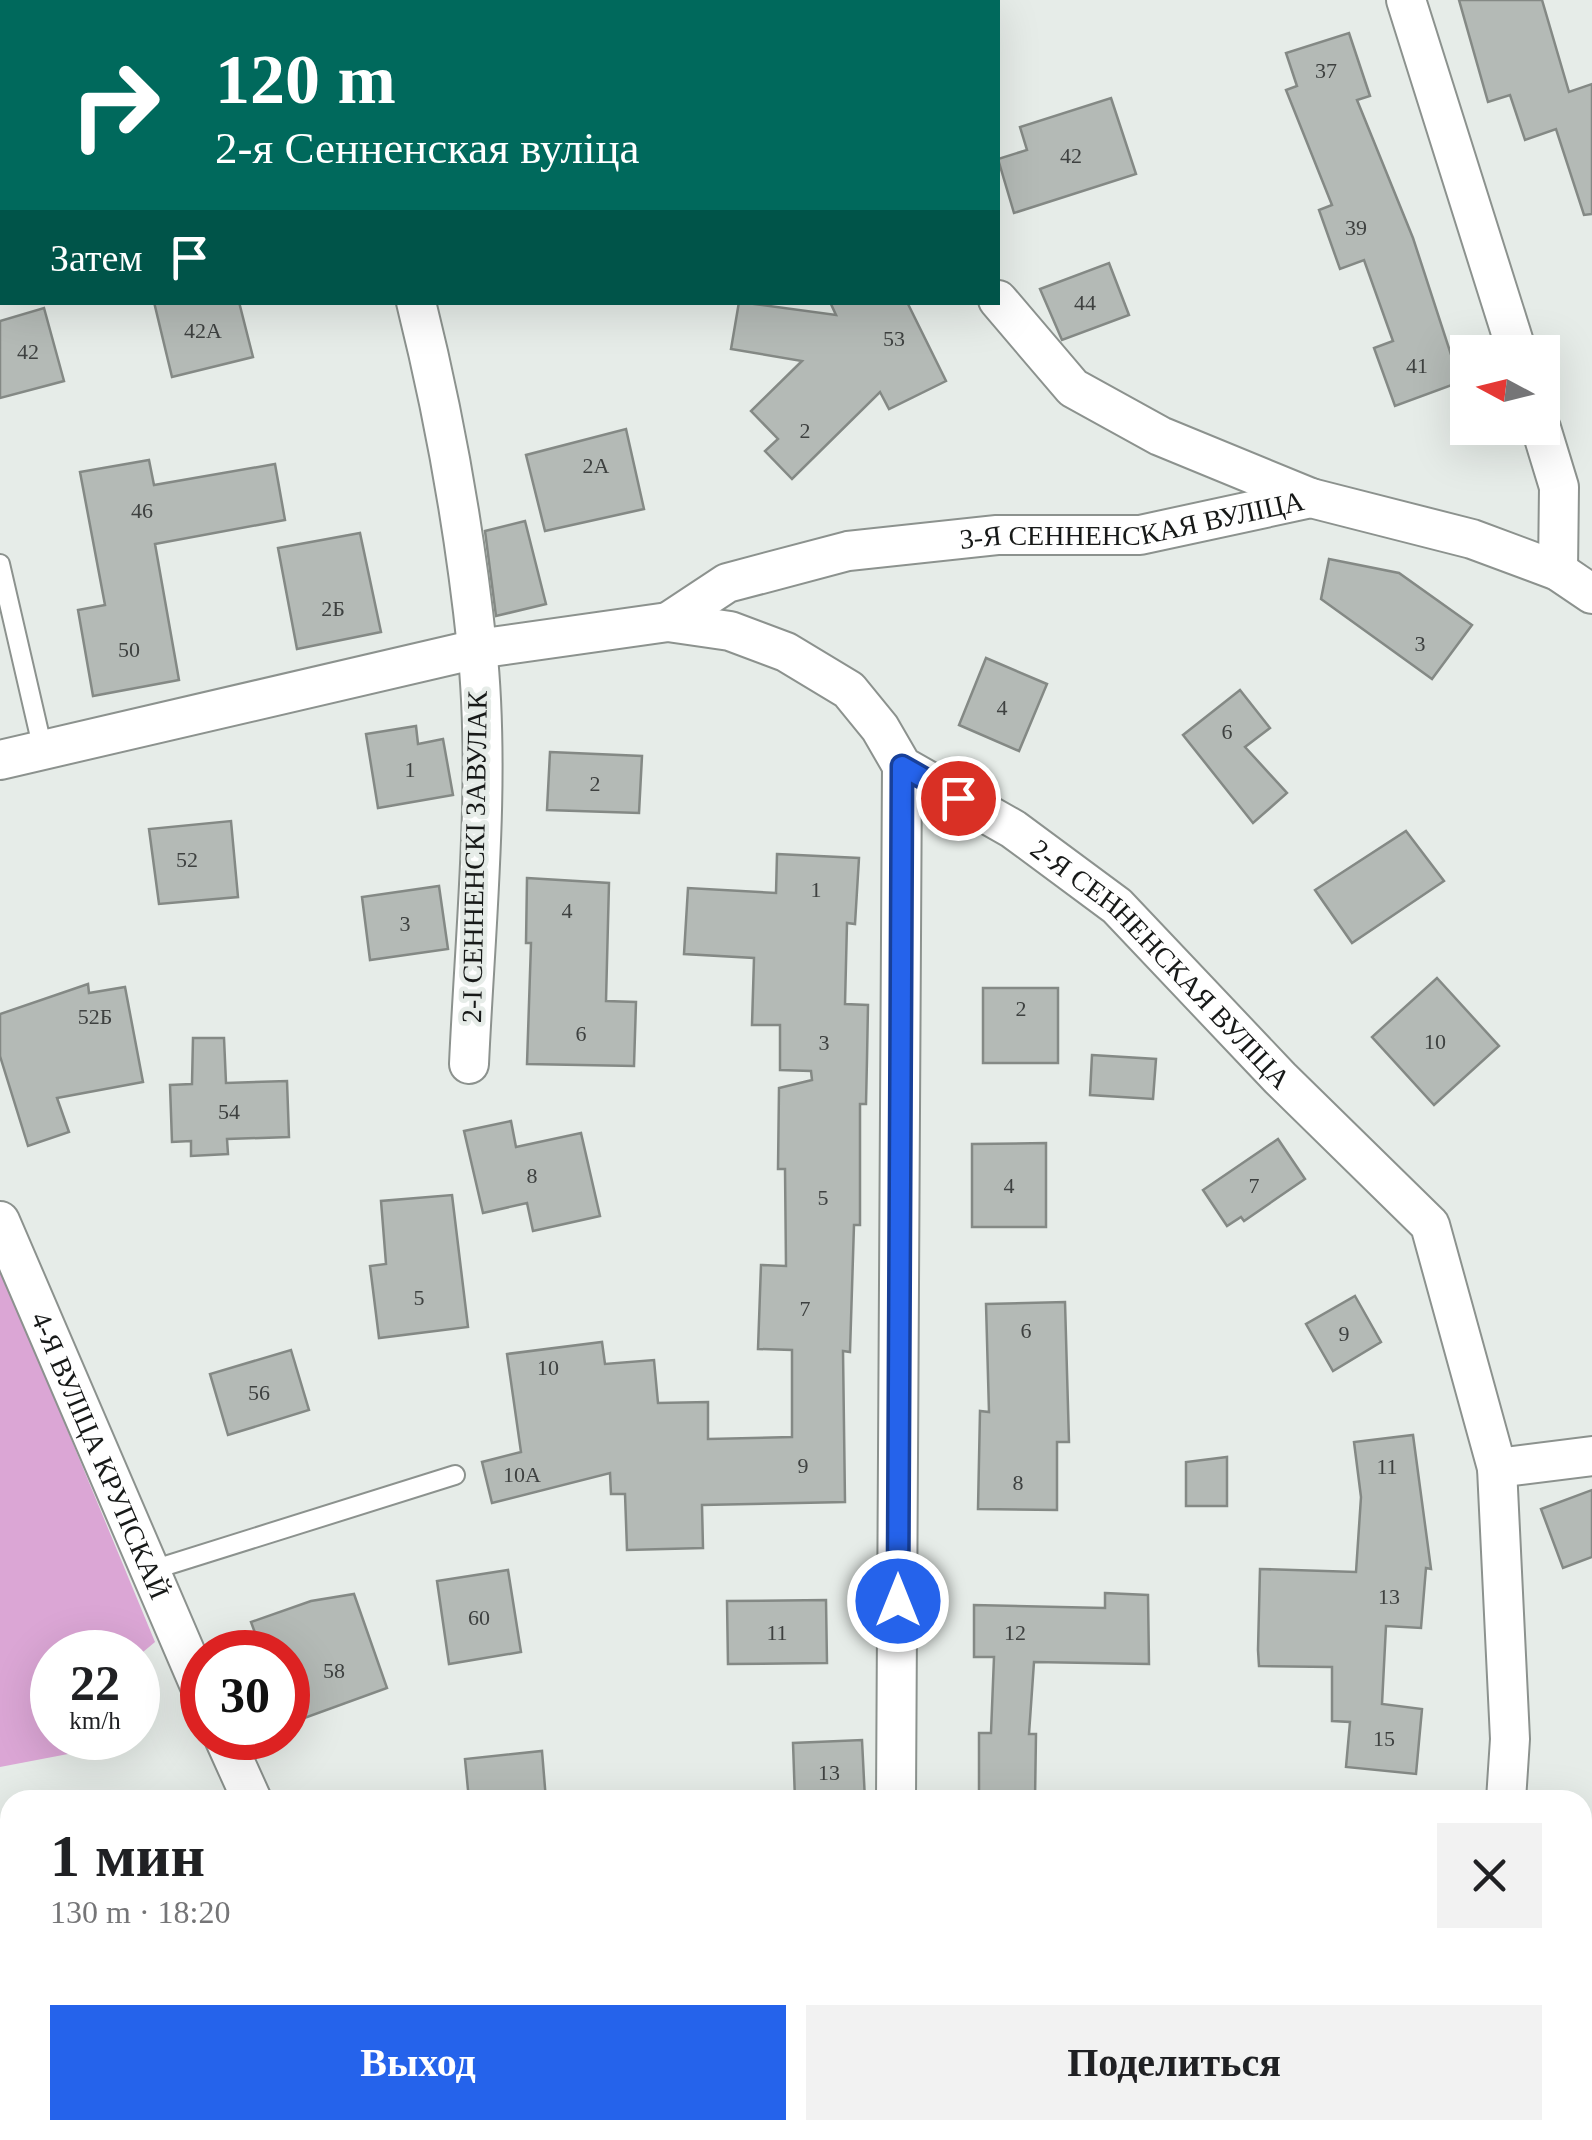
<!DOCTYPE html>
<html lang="ru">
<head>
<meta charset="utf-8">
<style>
  body { margin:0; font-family:"Times New Roman",serif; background:#f2f2f2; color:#202124; height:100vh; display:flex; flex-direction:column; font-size:38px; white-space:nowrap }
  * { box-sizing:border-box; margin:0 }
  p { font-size:32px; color:#757577 }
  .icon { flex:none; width:55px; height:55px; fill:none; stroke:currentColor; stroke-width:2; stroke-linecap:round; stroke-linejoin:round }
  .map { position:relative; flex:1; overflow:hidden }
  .details { position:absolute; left:0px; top:1790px; width:1592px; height:350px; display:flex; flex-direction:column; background:#fff; border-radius:30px 30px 0 0; box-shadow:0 10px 40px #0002 }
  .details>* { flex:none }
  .banner { position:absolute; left:0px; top:0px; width:1000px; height:305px; box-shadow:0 10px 40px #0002; background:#00695c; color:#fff; overflow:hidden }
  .needle { width:65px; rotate:277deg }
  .fabs { position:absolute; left:1450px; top:335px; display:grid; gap:20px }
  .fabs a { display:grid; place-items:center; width:110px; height:110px; border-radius:0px; background:#fff; box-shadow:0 10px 40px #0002; font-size:50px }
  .speed { position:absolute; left:30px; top:1630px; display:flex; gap:20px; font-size:50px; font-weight:700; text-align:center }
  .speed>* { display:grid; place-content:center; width:130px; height:130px; border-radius:50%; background:#fff; box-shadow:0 10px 40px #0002; line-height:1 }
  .speed small { font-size:25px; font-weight:400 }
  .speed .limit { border:15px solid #d22; background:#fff; color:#111 }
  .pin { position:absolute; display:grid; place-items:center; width:85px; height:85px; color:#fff; margin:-42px; border:5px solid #fff; border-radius:50%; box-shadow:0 2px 10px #0007 }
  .me { position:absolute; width:110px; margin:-55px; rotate:0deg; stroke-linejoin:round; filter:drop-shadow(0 0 8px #0008) }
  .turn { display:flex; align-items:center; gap:35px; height:210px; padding:0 50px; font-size:45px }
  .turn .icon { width:130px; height:130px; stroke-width:2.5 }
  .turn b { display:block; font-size:70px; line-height:85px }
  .then { display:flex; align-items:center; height:95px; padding:0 50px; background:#0003; gap:20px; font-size:38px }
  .round { display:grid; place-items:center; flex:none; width:105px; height:105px; border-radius:0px; background:#f2f2f2 }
  .overview { display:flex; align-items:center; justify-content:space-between; height:170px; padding:0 50px }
  h1 { font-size:60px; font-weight:800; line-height:75px }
  .action { display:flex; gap:20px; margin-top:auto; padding:20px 50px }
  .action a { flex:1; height:115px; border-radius:0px; background:#2563eb; color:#fff; font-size:40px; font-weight:800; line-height:115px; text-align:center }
  .action a+a { background:#f2f2f2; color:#202124 }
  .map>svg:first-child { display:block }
  .green { fill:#dba6d5 }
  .building { fill:#b4bab6; stroke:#848985; stroke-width:2.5 }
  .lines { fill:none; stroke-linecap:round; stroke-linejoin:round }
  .service-casing { stroke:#8c928e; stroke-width:22 }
  .minor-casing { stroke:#8c928e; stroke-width:42 }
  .tertiary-casing { stroke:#8c928e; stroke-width:52 }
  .service { stroke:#fff; stroke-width:18 }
  .minor { stroke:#fff; stroke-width:38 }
  .tertiary { stroke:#fff; stroke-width:48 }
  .route-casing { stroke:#184099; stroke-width:25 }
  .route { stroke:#2563eb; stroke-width:18 }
  .labels { text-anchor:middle; stroke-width:9; stroke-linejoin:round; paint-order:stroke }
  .number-label { font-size:22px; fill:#3e4140 }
  .street-label { font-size:28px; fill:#171918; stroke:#e6ece8 }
</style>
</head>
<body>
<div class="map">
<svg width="1592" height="2140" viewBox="0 0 1592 2140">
  <rect width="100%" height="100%" fill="#e6ece8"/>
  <path class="green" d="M0,1267L155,1642L143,1652L147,1658L138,1695V1652H52V1738H98L89,1750L0,1767Z"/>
  <g class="building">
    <path d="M1459,0H1542L1569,92L1592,84V214L1584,215L1556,129L1525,140L1510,95L1488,102Z"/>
    <path d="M1349,33L1370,96L1357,100L1413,238L1460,382L1395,406L1374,348L1393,341L1364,260L1340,269L1319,210L1332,205L1286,90L1297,86L1286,53Z"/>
    <path d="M1111,98L1136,174L1014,213L998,159L1027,150L1020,127Z"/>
    <path d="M1109,263L1129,315L1062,340L1040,289Z"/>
    <path d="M154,302H239L253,357L172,377Z"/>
    <path d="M739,302L836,315L830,302H907L946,381L889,409L880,392L792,479L765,451L778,439L751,411L802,361L731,349Z"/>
    <path d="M44,308L64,381L0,398V321Z"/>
    <path d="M626,429L644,509L545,531L526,455Z"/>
    <path d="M149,460L154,485L275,464L285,520L155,544L179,680L93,696L78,610L105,605L80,472Z"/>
    <path d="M525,521L546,604L496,616L485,531Z"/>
    <path d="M360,533L381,632L297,649L278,548Z"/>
    <path d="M1329,559L1399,573L1472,625L1432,679L1321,599Z"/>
    <path d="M986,658L1047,684L1019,751L959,725Z"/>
    <path d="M1240,690L1270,728L1245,747L1287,793L1253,823L1183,735Z"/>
    <path d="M416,726L418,744L443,739L453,795L378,808L366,734Z"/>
    <path d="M550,752L642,756L639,813L547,810Z"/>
    <path d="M231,821L238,897L159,904L149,829Z"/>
    <path d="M1406,831L1444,881L1352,943L1315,890Z"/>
    <path d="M777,854L859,858L855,924L847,923L845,1004L868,1005L867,1059L866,1104H860V1225H854L850,1352L843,1351L845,1502L702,1505L703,1548L627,1550L625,1494H611L610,1473L492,1503L482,1462L521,1452L507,1354L602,1342L605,1364L654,1360L658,1403L708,1402V1439L792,1437V1350L758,1349L761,1265L786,1266L785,1169H778L779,1088L812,1080L811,1071L780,1070V1025H752L754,958L684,954L688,888L776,893Z"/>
    <path d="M527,878L609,883L606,1001L636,1002L634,1066L527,1064L531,943H526Z"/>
    <path d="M439,886L448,949L370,960L362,897Z"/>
    <path d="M1437,978L1499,1046L1434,1105L1372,1037Z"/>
    <path d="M88,984L89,993L125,987L143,1082L57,1098L69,1132L28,1146L0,1056V1014Z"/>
    <rect x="983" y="988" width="75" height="75"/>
    <path d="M193,1038H224L226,1083L287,1081L289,1137L227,1139L228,1154L191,1156V1141L172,1142L170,1085L192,1084Z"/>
    <path d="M1092,1055L1156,1059L1153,1099L1090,1095Z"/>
    <path d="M511,1121L516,1147L581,1133L600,1216L533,1231L527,1203L483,1213L464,1131Z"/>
    <path d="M1278,1139L1305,1179L1244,1221L1241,1217L1227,1226L1203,1190Z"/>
    <path d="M1046,1143V1227H972V1144Z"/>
    <path d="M452,1195L468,1327L379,1338L370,1266L386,1264L381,1201Z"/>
    <path d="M1355,1296L1381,1342L1333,1371L1306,1324Z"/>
    <path d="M1065,1302L1069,1442H1057V1510L978,1509L980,1411L989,1412L986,1304Z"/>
    <path d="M291,1350L309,1410L228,1435L210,1374Z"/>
    <path d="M1413,1435L1431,1569L1426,1568L1421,1628L1386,1626L1382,1704L1422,1709L1416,1774L1346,1767L1350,1722L1332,1721V1667L1259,1666L1258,1650L1260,1569L1356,1572L1361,1497L1354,1442Z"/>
    <path d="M1227,1457V1506H1186V1462Z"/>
    <path d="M1592,1490V1557L1563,1568L1541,1509Z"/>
    <path d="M508,1570L521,1652L449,1664L437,1581Z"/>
    <path d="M1105,1593L1148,1595L1149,1664L1034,1662L1029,1734H1036L1035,1800H979V1733H991L994,1657H974V1605L1105,1608Z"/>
    <path d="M354,1594L387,1688L288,1724V1652H262L251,1622L311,1601Z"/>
    <path d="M826,1600L827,1663L728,1664L727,1601Z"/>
    <path d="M862,1740L865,1800H795L793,1743Z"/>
    <path d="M542,1751L546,1800H469L465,1759Z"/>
  </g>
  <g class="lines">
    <defs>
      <g id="service">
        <path d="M0,564L43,750"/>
        <path d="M149,1571L455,1475"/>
      </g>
      <g id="minor">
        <path d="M326,0L327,2"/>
        <path d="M887,0L888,2"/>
        <path d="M1406,0L1517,352"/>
        <path d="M998,300L1073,388L1160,436L1311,498"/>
        <path d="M416,302C444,414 465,532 477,647C491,779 475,931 469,1064"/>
        <path d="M1541,428L1559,487L1558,571"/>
        <path id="s1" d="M668,622L727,583L848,551L997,535H1140L1311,498L1472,539L1558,571L1592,594"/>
        <path id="s2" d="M0,760L477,649L668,622L730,631L786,652L849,690L880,728L902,766L1013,829L1117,906L1280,1078L1430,1225L1497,1468L1510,1739L1506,1800"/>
        <path id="s3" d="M0,1221L202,1691"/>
        <path d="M1497,1468L1592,1456"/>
        <path d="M224,1738L252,1800"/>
        <path d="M896,1800L902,766"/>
        <path d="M1582,2106L1592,2110"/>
        <path d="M894,2140L895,2130"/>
        <path d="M1420,2140L1425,2130"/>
      </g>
      <g id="tertiary">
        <path d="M0,1950H10"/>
        <path d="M465,2130L475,2140"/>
      </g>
    </defs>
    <use href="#service" class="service-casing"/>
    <use href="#minor" class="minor-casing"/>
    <use href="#tertiary" class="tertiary-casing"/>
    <use href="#service" class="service"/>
    <use href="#minor" class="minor"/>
    <use href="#tertiary" class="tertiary"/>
  </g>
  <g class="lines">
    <defs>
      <path id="route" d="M898,1601L902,766L958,798"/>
    </defs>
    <use href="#route" class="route-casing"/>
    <use href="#route" class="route"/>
  </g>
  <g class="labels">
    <g class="number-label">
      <text x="1326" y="78">37</text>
      <text x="1071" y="163">42</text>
      <text x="1356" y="235">39</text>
      <text x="1085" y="310">44</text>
      <text x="203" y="338">42А</text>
      <text x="894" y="346">53</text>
      <text x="28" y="359">42</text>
      <text x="1417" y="373">41</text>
      <text x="805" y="438">2</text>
      <text x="596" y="473">2А</text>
      <text x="142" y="518">46</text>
      <text x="333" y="616">2Б</text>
      <text x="1420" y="651">3</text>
      <text x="129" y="657">50</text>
      <text x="1002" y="715">4</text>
      <text x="1227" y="739">6</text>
      <text x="410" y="777">1</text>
      <text x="595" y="791">2</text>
      <text x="187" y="867">52</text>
      <text x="816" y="897">1</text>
      <text x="567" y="918">4</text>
      <text x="405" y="931">3</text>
      <text x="1021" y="1016">2</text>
      <text x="95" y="1024">52Б</text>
      <text x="581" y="1041">6</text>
      <text x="1435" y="1049">10</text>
      <text x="824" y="1050">3</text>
      <text x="229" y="1119">54</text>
      <text x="532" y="1183">8</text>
      <text x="1009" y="1193">4</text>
      <text x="1254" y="1193">7</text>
      <text x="823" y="1205">5</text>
      <text x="419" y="1305">5</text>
      <text x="805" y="1316">7</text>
      <text x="1026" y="1338">6</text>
      <text x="1344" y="1341">9</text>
      <text x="548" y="1375">10</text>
      <text x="259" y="1400">56</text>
      <text x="803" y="1473">9</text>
      <text x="1387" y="1474">11</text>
      <text x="522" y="1482">10А</text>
      <text x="1018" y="1490">8</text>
      <text x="1389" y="1604">13</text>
      <text x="479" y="1625">60</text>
      <text x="777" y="1640">11</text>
      <text x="1015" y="1640">12</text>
      <text x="334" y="1678">58</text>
      <text x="1384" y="1746">15</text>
      <text x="829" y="1780">13</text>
    </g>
    <g class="street-label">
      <text dy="10" stroke="none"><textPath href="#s1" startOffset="482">3-Я СЕННЕНСКАЯ ВУЛІЦА</textPath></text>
      <text transform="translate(474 857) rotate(-89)" y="10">2-І СЕННЕНСКІ ЗАВУЛАК</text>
      <text dy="10" stroke="none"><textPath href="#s2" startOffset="1300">2-Я СЕННЕНСКАЯ ВУЛІЦА</textPath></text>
      <text dy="10" stroke="none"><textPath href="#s3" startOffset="255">4-Я ВУЛІЦА КРУПСКАЙ</textPath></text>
    </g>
  </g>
</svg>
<div class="fabs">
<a><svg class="needle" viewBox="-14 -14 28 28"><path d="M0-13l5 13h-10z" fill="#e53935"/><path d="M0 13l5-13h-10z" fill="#757577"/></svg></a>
</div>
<div class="speed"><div>22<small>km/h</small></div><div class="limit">30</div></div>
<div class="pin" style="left:958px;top:798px;background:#d93025"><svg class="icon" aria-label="arrive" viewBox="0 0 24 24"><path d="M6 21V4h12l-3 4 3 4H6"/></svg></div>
<svg class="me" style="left:898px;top:1601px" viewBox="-20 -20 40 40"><circle r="17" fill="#2563eb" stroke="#fff" stroke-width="3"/><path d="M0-11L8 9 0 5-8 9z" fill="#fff"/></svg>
<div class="banner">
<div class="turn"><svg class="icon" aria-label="right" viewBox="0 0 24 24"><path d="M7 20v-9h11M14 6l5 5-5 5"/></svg><div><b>120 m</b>2-я Сенненская вуліца</div></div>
<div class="then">Затем<svg class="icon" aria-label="arrive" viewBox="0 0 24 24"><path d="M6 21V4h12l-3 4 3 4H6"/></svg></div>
</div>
<section class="details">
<div class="overview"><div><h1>1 мин</h1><p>130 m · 18:20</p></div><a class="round"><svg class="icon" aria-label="close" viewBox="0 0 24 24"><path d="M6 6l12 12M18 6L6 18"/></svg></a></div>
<div class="action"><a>Выход</a><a>Поделиться</a></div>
</section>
</div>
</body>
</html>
